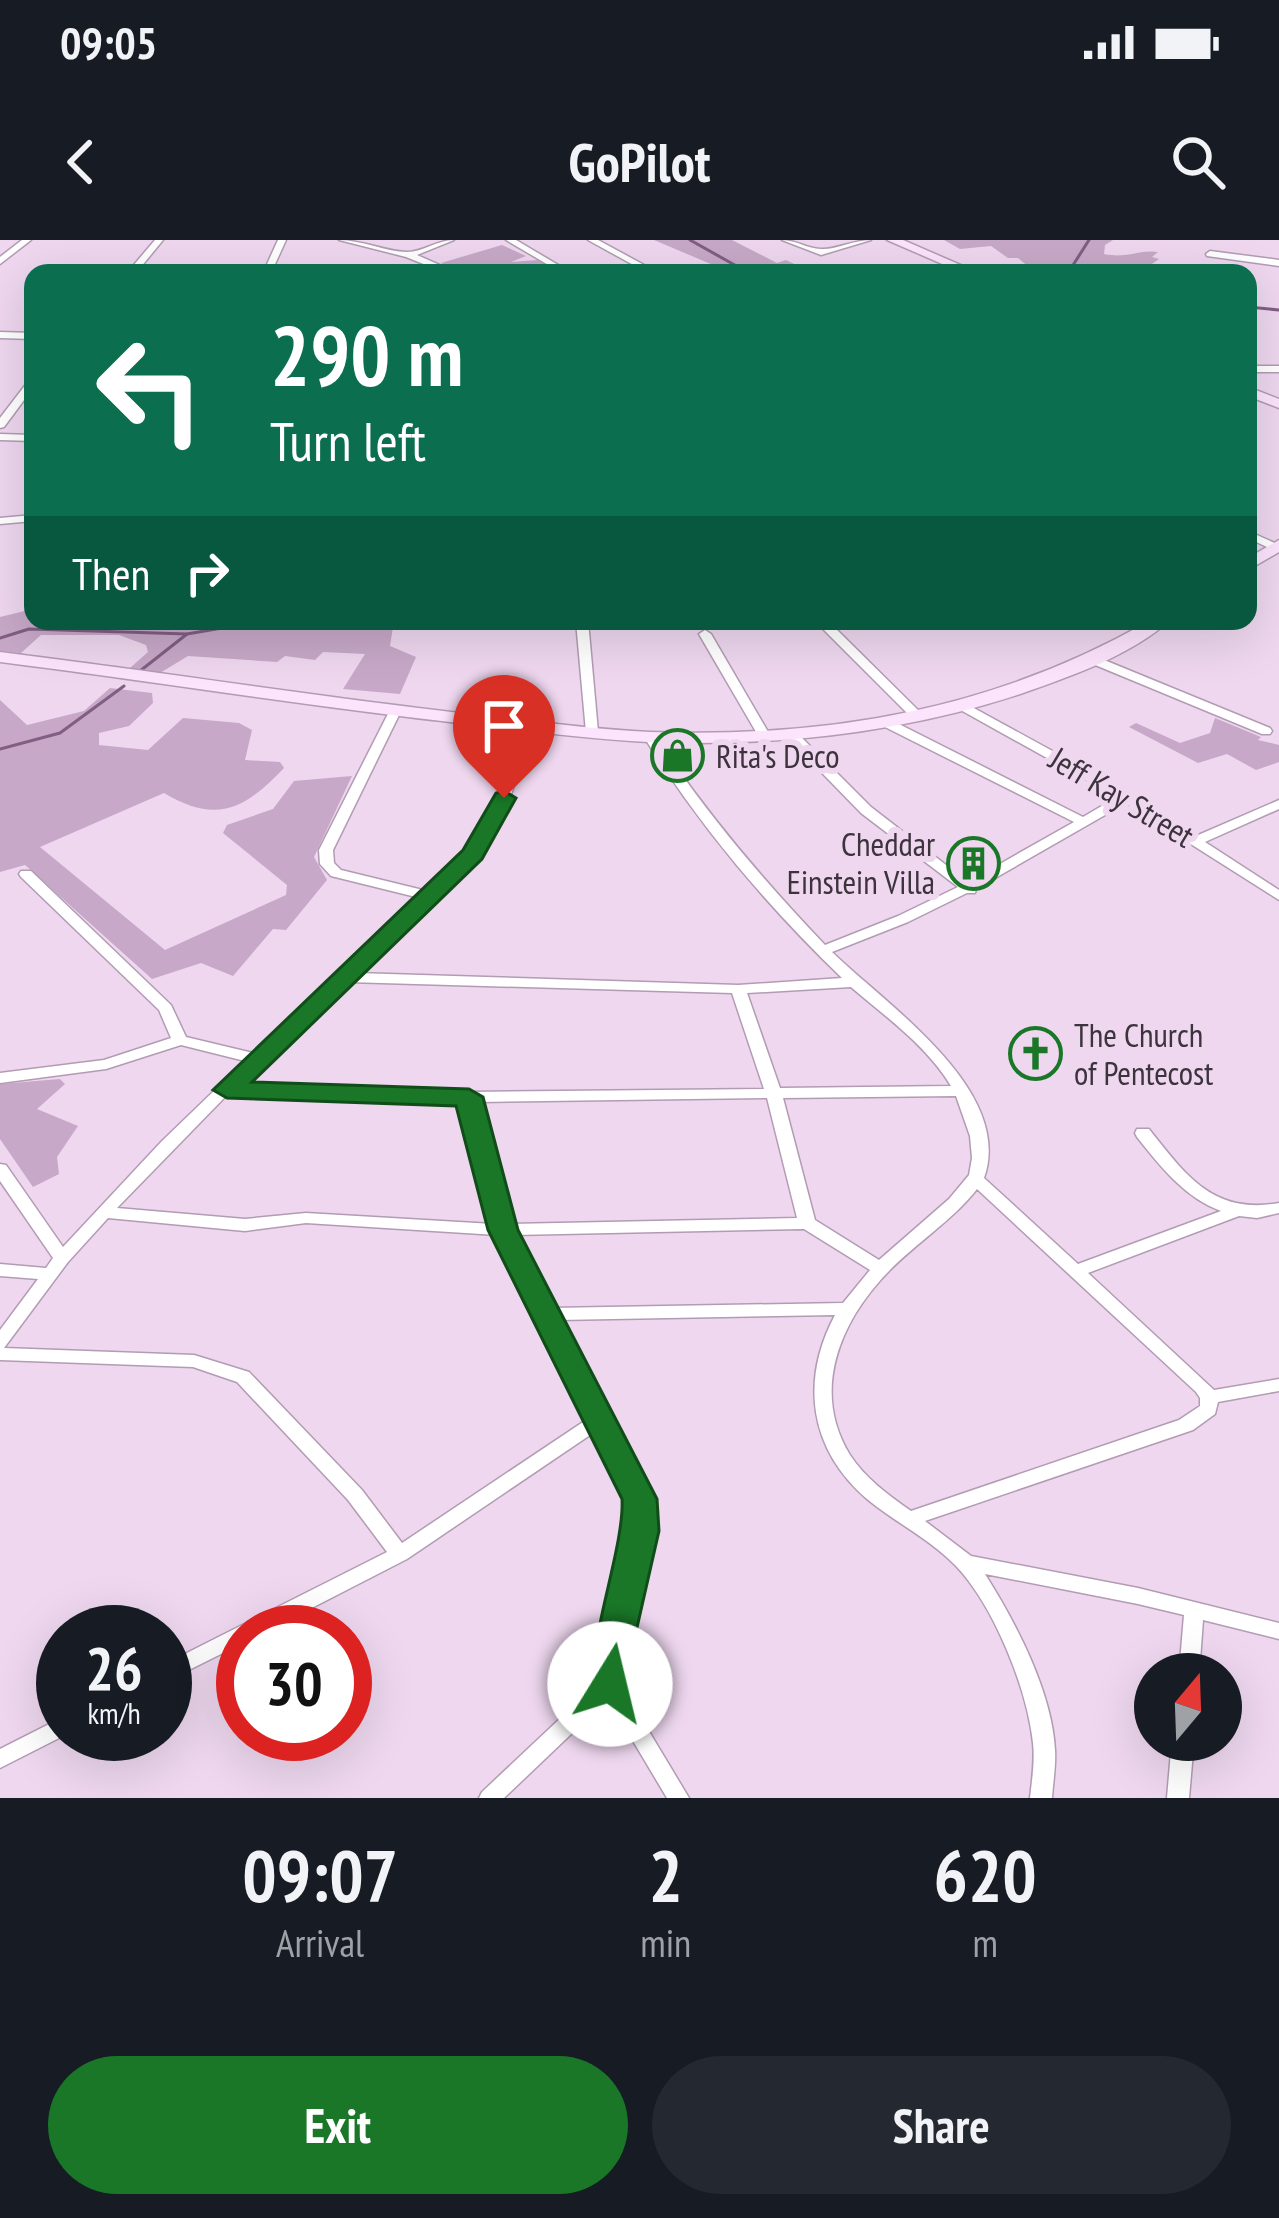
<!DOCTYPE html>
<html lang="en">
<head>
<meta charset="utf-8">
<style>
  body { margin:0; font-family:"PT Sans Narrow",sans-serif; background:#242831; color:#f1f3f6; height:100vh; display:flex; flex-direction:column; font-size:45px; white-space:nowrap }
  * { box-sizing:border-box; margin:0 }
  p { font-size:39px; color:#9ea1a6 }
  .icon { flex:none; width:66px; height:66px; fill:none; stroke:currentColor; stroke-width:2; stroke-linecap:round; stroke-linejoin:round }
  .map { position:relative; height:1558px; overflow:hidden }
  .side { display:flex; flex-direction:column; background:#171b24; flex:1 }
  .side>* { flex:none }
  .guide { position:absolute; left:24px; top:24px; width:1233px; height:366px; border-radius:24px; box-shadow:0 12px 48px #0002; background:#0b6e4f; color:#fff; overflow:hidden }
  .needle { width:78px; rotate:19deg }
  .controls { position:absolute; left:1134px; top:1413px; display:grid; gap:24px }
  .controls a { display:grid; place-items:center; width:108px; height:108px; border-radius:50%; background:#171b24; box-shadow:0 12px 48px #0002; font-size:60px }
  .speed { position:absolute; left:36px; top:1365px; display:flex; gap:24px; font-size:60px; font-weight:700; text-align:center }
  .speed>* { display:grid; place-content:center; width:156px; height:156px; border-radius:50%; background:#171b24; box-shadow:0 12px 48px #0002; line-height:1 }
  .speed small { font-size:30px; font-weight:400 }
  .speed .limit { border:18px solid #d22; background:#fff; color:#111 }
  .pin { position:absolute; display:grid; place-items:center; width:102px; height:102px; color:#fff; margin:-123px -51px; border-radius:50% 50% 50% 0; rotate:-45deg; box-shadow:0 0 12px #0007 }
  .pin .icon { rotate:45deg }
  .me { position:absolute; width:132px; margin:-66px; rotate:9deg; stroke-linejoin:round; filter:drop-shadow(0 0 9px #0008) }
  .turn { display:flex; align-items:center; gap:42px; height:252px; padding:0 48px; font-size:54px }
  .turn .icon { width:156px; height:156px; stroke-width:2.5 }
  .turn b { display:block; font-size:84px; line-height:102px }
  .then { display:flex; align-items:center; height:114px; padding:0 48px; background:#0003; gap:24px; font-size:45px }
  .eta { display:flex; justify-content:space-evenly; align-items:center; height:204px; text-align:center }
  .eta b { font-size:72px; font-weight:700; line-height:84px }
  .cta { display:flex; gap:24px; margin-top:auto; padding:24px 48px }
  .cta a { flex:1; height:138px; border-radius:72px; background:#197727; color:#fff; font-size:48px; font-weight:700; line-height:138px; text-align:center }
  .cta a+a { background:#242831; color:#f1f3f6 }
  .status { display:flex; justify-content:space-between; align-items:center; height:84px; padding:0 60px; background:#171b24; direction:ltr }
  .status svg { height:33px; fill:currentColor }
  header { display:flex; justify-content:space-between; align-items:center; height:156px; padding:0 48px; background:#171b24; font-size:54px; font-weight:700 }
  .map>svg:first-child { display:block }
  .green { fill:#c7a8c8 }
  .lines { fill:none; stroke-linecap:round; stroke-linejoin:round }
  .stream { stroke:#815e83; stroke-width:3 }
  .street-casing { stroke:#b29cb3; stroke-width:3 }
  .secondary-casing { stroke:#b29cb3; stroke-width:3 }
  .street { fill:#fff; fill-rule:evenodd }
  .secondary { fill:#fce4fd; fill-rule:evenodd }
  .route { fill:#197727; stroke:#104d19; stroke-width:3 }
  .labels { text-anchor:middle; stroke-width:12; stroke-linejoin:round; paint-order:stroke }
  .poi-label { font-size:33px; fill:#3c333d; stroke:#eed7ef; text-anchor:start }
  .street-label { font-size:33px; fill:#3c333d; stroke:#eed7ef }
</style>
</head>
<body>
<div class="status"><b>09:05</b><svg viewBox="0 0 49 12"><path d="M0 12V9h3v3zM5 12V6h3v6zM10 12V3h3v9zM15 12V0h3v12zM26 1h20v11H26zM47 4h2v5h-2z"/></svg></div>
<header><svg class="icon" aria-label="back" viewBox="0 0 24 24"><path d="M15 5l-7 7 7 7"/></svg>GoPilot<svg class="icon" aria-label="search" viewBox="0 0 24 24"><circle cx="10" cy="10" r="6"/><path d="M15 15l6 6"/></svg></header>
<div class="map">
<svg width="1279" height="1558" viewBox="0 0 1279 1558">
  <rect width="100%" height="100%" fill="#eed7ef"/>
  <g class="green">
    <path d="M654,0H732L777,23L786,20L813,33H732Z"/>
    <path d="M944,0H1113L1105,5L1104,14C1128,19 1139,9 1158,12L1152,17L1159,19L1142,31L1115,27L1036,33L1018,18H1008L991,6L960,9Z"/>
    <path d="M502,5L526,16L511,22L538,20L562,33H461L441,23Z"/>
    <path d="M33,369V381H394L390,406L416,417L400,454L343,449L365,414L323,412L315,420L285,416L277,422L188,416L160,433L130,428L148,412L146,405L119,395H41L21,413L0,411V377Z"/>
    <path d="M110,448L152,453L153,463L129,486L99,493V505L148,510L183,478L239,483L252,490L245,520L280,522L284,528C244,570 216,584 164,553L40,607L165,710L286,655L287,645L223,593L227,585L273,569L294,541L352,536L314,617L327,640L286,690L273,689L233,736L201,723L152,739L25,625L0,632V460L27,485L84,471Z"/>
    <path d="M1215,478L1261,497L1258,500L1279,505V522L1256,530L1227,514L1198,523L1129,487L1136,483L1180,503L1210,493Z"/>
    <path d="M60,839L65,844L37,869L78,886L57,917L59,934L33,947L0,899V844Z"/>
  </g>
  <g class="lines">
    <g class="stream">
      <path d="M690,0L749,33"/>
      <path d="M1072,31L1120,33"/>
      <path d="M1068,33L1089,0"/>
      <path d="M1248,67L1279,70"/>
      <path d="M0,398L29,389L187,394"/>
      <path d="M140,431L187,394L264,381"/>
      <path d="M0,509L60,493L124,446"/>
    </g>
    <defs>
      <g id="street">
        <path d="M22,0H31L0,24V17Z"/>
        <path d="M155,0H163L136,33H127Z"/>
        <path d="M278,0H286L271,33H263Z"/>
        <path d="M339,0C362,0 387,12 407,12C423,12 437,0 454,0L417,15L458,33H446L406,17Z"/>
        <path d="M506,0H516L570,32L562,33Z"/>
        <path d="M588,0H598L657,32L648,33Z"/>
        <path d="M782,0C796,0 808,9 821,9C835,10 854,0 871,0L821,15Z"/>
        <path d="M1210,11L1279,20V26L1207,16L1206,14Z"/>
        <path d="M0,92L33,93V99L0,98Z"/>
        <rect x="1248" y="126" width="31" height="6"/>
        <path d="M33,138V148L4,187L0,188V178L30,139Z"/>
        <path d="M0,194L33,195V201L0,200Z"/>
        <path d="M33,275V281L0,284V278Z"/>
        <path d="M1248,291L1279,305V309H1271L1248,298Z"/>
        <path d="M576,381H588L598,492L592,496L586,492Z"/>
        <path d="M815,381H828L921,473V479H913Z"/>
        <path d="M705,390L711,394L771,497L769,500H761L759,497L699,394Z"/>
        <path d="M1092,415L1270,488L1272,491L1270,494H1262L1088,422L1086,419Z"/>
        <path d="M961,461L1131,554L1196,596L1279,560V569L1205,602L1279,650V660L1126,563L976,649L975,653H967L908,682L832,712C886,765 1015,850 984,938L1078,1024L1221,971C1185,958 1160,926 1137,897L1135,893L1137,889H1149C1186,936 1214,975 1279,963V973L1257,978L1239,976L1088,1033L1214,1150L1279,1139V1151L1218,1162L1215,1174L1193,1190L925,1281L971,1316L1138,1348L1279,1383V1399L1203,1380L1199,1434H1179L1184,1375L1138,1364L985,1334C1016,1383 1052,1452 1055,1510C1056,1526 1053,1542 1052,1558H1030C1032,1540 1035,1521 1033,1503C1027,1448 994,1366 956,1326C930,1299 896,1283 867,1259C809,1209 800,1141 835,1075L558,1080L650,1259L652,1291L619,1427L620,1443L689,1558H667L608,1459L504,1558H479L482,1552L600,1441L599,1427L632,1291L630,1259L596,1191L407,1319L265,1392H243V1403L165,1442V1424L387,1312L348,1260L237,1142L193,1127L0,1120V1090L38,1039L0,1036V1024L46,1028L53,1018L0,941V924L6,925L63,1007L162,901L245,821L181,805L106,829L0,843V833L104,820L171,798L159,770L21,637L19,634L21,631H31L171,765L186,797L253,813L420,658L331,636L320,624L319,610L391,468L395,467L401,471L333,610L334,623L341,630L427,651L468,611L487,582L524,485L530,481L536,485L501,582L478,617L356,733L738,745L842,738C767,666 699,585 644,497L646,494H654C704,571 762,639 825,705L898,676L958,647L861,573L788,498V492H796L871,567L968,642L1074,582L881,485V479H889L1083,577L1117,557L957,468V462ZM347,742L732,753L764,849L469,852L237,845ZM851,747C886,777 927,806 951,846L780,848L747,753ZM227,855L462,862L493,984L306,973L245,979L117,968ZM956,856L970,896L972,918L969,935L949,959L879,1020L815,980L783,858ZM767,858L797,978L510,984L478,862ZM977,949L1196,1152L1200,1158V1166L1179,1180L911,1271C888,1255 865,1238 850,1215C810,1150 841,1080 889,1031C916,1003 952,981 977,949ZM108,978L245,991L306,983L497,995L589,1178L402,1303L362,1250L249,1132L194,1115L4,1108L68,1022ZM804,989L870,1030L843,1063L551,1068L514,995Z"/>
        <path d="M63,1477V1494H67L0,1528V1509Z"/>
        <path d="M1172,1500H1194L1189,1558H1167Z"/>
      </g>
      <g id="secondary">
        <path d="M887,0H903L979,33H963Z"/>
        <path d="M1248,147L1279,159V168L1248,156Z"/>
        <path d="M1279,300V312L1248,330V318Z"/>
        <path d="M1149,381H1169C1131,415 1072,436 1023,453C903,493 775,507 648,502C585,499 521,490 459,483C305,466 153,441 0,422V412C154,431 306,455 460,473C523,480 587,489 650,492C829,498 993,470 1149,381Z"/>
      </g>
    </defs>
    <use href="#street" class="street-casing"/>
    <use href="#secondary" class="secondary-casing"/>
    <use href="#street" class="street"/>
    <use href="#secondary" class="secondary"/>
  </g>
  <path class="route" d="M504,551L516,558L482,619L252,842L469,849L483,857L518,990L657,1259L659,1291L628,1427L623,1455L610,1459L597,1455C580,1422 625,1310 622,1259L488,990L456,866L227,858L213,850L463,610L496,553Z"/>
  <defs>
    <symbol id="shop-ring" viewBox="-11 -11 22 22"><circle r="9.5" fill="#eed7ef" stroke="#197727" stroke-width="1.5"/><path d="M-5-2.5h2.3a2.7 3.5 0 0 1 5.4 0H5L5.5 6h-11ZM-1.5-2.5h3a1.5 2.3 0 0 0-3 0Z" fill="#197727"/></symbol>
    <symbol id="building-ring" viewBox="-11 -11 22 22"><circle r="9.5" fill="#eed7ef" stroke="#197727" stroke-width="1.5"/><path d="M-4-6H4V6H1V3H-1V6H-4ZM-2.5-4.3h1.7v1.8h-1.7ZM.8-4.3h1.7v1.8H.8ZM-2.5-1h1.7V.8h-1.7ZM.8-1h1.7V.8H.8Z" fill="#197727"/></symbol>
    <symbol id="church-ring" viewBox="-11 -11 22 22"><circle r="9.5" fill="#eed7ef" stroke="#197727" stroke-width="1.5"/><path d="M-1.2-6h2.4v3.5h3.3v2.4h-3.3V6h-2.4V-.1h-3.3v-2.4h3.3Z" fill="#197727"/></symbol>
  </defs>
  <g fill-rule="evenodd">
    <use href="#shop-ring" x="648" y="486" width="59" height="59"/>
    <use href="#building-ring" x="944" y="594" width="59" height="59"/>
    <use href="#church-ring" x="1006" y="784" width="59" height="59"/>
  </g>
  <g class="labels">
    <g class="poi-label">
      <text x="716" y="528">Rita's Deco</text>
      <text x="935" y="616" text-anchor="end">Cheddar<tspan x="935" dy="38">Einstein Villa</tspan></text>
      <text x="1074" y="807">The Church<tspan x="1074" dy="38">of Pentecost</tspan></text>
    </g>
    <g class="street-label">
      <text transform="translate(1122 557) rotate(31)" y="12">Jeff Kay Street</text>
    </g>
  </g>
</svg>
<div class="controls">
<a><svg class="needle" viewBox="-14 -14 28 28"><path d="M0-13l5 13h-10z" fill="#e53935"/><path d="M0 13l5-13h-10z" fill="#9ea1a6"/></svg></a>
</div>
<div class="speed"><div>26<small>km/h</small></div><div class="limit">30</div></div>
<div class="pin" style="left:504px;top:558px;background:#d93025"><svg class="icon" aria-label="arrive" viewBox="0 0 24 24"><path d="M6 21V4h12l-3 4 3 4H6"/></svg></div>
<svg class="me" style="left:610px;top:1444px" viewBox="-20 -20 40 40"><circle r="19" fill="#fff"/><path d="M0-13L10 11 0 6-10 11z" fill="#197727"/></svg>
<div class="guide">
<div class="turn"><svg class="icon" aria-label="left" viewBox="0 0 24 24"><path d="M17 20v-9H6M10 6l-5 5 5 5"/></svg><div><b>290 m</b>Turn left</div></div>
<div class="then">Then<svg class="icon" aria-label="right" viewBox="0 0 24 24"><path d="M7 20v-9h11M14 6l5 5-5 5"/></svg></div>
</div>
</div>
<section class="side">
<div class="eta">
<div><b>09:07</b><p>Arrival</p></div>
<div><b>2</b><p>min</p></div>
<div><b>620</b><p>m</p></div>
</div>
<div class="cta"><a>Exit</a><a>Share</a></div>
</section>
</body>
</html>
